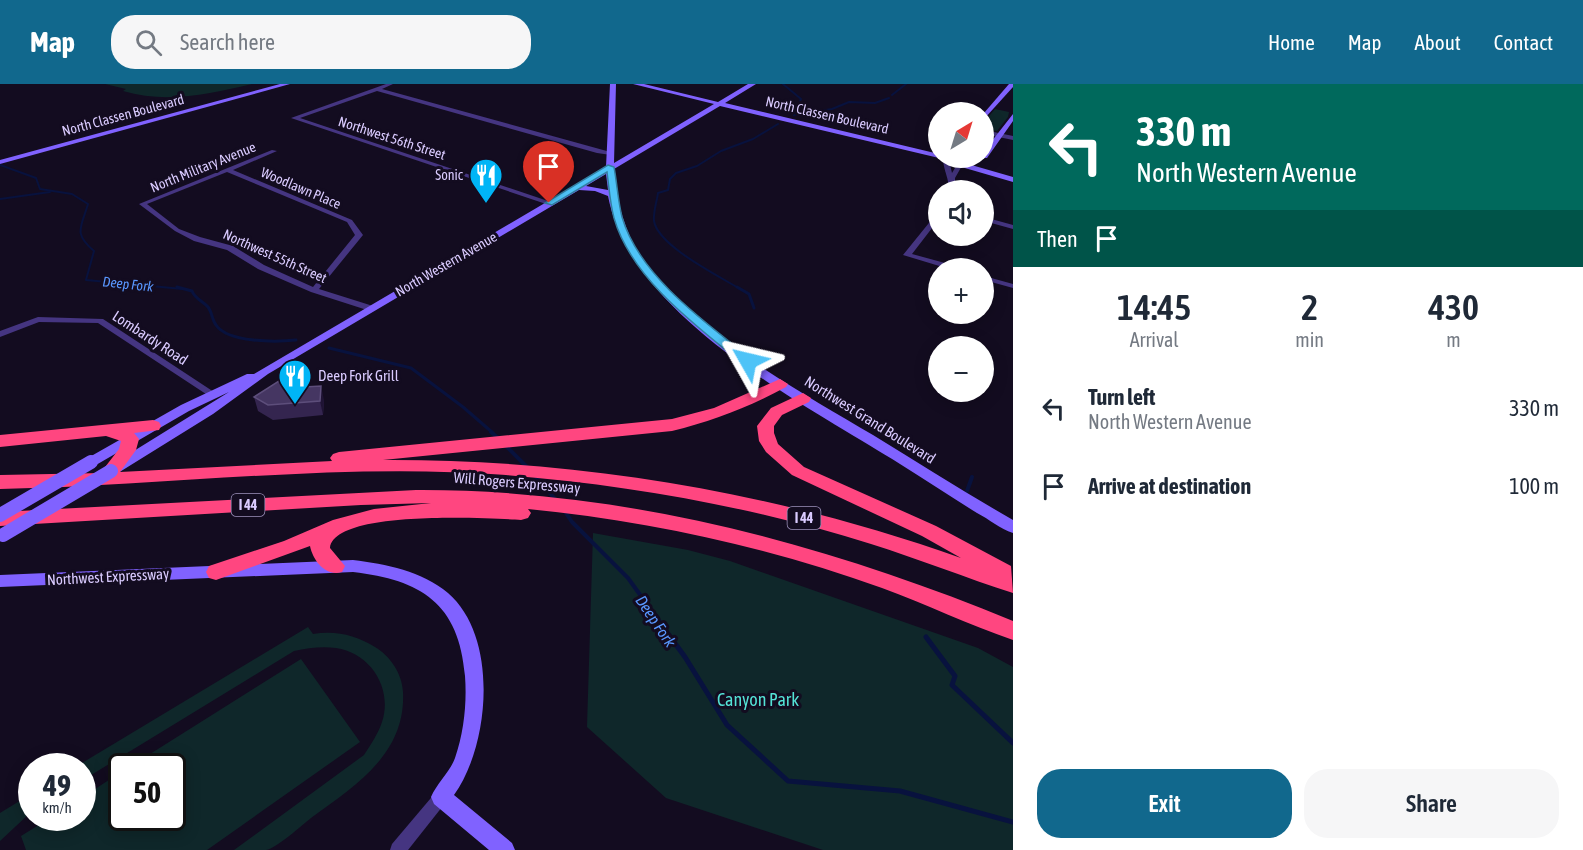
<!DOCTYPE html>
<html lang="en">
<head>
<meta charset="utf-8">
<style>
  body { margin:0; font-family:"Asap Condensed",sans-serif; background:#f6f6f7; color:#1f2937; height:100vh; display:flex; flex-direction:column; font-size:22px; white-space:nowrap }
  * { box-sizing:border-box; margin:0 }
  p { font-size:20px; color:#747a83 }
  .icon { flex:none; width:33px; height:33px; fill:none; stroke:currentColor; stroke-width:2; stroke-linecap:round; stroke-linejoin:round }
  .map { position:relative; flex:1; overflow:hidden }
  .side { display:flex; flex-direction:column; background:#fff; width:570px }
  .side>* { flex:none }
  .banner { background:#00695c; color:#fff; overflow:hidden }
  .needle { width:39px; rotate:38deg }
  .tools { position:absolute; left:928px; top:18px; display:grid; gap:12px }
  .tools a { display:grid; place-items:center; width:66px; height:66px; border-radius:50%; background:#fff; box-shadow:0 3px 15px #0003; font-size:30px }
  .speed { position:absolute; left:18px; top:669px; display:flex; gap:12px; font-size:30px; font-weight:700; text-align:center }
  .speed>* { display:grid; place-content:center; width:78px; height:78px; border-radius:50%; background:#fff; box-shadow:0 3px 15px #0003; line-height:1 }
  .speed small { font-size:15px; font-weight:400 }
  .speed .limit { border:3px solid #111; border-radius:9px; background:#fff; color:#111 }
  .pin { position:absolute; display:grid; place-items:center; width:51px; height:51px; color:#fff; margin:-62px -26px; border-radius:50% 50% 50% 0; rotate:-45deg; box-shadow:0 0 6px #0007 }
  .pin .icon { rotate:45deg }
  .me { position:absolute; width:66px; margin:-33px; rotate:307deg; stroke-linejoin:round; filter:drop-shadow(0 0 4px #0008) }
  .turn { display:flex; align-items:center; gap:21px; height:126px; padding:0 24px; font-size:27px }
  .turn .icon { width:78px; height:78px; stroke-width:2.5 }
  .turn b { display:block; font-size:42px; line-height:51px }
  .then { display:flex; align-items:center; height:57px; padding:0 24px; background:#0003; gap:12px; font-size:22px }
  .eta { display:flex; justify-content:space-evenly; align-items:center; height:102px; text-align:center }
  .eta b { font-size:36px; font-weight:600; line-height:42px }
  .button { display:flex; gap:12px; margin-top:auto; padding:12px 24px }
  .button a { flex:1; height:69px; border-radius:24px; background:#11688d; color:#fff; font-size:24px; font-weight:600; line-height:69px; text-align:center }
  .button a+a { background:#f6f6f7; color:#1f2937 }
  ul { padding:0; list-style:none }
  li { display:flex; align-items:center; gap:18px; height:78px; padding:0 24px }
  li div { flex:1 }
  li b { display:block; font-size:22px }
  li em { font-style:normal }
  header { display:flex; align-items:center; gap:36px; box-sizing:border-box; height:84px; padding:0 30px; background:#11688d; color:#fff }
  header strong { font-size:28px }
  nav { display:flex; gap:33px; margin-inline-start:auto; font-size:21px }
  .search { width:420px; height:54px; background:#f6f6f7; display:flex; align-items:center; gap:15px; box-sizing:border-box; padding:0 21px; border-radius:24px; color:#747a83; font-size:22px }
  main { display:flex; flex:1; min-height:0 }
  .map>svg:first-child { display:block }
  .green { fill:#0f272a }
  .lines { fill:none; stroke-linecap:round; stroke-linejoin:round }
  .stream-far3 { stroke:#08123e; stroke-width:2 }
  .stream-far2 { stroke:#08123e; stroke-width:3 }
  .stream-far1 { stroke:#08123e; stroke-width:4 }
  .stream { stroke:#08123e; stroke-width:5 }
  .street { fill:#453581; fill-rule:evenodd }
  .secondary { fill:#8062ff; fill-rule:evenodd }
  .highway { fill:#ff4680; fill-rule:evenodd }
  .secondary-bridge { stroke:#8062ff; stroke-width:14 }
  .wall { fill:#34254f }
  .shaded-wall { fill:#1f1334 }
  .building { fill:#453662; stroke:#5d4e7b; stroke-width:1.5 }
  .route { fill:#4fc3f7; stroke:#337fa1; stroke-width:1.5 }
  .labels { text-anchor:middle; stroke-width:6; stroke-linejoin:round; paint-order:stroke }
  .far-street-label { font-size:14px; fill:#dacbff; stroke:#130c20 }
  .far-poi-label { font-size:14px; fill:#dacbff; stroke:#130c20; text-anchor:end }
  .far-water-label { font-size:14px; font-style:italic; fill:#5997ff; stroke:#130c20 }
  .shield { fill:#130c20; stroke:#9e92bc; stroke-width:1.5 }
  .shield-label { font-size:14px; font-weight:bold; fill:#dacbff }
  .street-label { font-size:15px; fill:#dacbff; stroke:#130c20 }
  .poi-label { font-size:15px; fill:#dacbff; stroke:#130c20; text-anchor:start }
  .water-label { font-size:16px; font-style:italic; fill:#5997ff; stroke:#130c20 }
  .near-park-label { font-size:18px; fill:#54e2d6; stroke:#130c20 }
</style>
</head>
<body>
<header>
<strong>Map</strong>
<div class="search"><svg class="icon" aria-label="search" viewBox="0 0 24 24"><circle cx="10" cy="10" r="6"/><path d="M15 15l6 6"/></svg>Search here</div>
<nav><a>Home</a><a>Map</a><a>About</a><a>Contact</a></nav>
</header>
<main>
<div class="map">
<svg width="1013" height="766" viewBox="0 0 1013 766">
  <rect width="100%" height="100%" fill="#130c20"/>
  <g class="green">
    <path d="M105,0H252C210,10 166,20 123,7L126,5Z"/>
    <path d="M995,25L1009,28L1008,33L997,47L984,45V38Z"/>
    <path d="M593,449L688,466L730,477L978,564L1013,583V766H823L666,714L587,643Z"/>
    <path d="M308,543L313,550C335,546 356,551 375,563C390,572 402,589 403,608C406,670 355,702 311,734C301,742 277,764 266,766C256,766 244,766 234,766L364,671C371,660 378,650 382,638C393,605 371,569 336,564C322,562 308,564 294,567L83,696L82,682H77Z"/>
    <path d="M301,575L360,658L207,766H26L21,752L50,734H82L83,713L121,688L122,734H172V682H131Z"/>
    <path d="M31,710V728L0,757V729Z"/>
  </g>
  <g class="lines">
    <g class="stream-far3">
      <path d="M783,0L801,15L794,31"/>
      <path d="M892,11L906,0"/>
      <path d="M794,31L832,25L849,18L875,19L889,14"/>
      <path d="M0,81L36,94L40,105L72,110L88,120C81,144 73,149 94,167L86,196L183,205"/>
      <path d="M0,115L50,108"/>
      <path d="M740,205C719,192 658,162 654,137C653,128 657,117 658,109L668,106L670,95L676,89L697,82L721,67L753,55L778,40"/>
    </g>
    <g class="stream-far2">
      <path d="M177,203L192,207C195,215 203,217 208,223C212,228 212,236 216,241C228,259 277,258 296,256"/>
      <path d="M737,203L749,210L754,224"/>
      <path d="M329,264L411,284L463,323L493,349"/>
    </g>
    <g class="stream-far1">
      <path d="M491,348L498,354"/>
      <path d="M506,362L528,384"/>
      <path d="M535,392L556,416"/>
      <path d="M967,407L972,393"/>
      <path d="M564,426L572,438L628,494L656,533"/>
    </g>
    <g class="stream">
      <path d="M655,532L685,573L727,641L788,697L900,707L1013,738"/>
      <path d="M926,553L955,592L952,601L1013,659"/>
    </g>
    <g class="street">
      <path d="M386,0H393L382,5L614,69L611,71L597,69L377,7L300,34L551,118L552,119L549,121L291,34Z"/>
      <path d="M984,46L1013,52V56L984,50Z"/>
      <path d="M272,66L277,67L233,86L352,136L363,151L319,205L373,222V226H367L311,208L258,185L227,166L194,157L175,147L139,120ZM227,88L347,138L355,151L313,203L264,181L233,162L200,153L179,145L147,120Z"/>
      <path d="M946,74L949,76L952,89L958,79L963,80L955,94V106H949C949,95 944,87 943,76Z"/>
      <path d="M939,128V135L912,170L956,182V184H946L903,171L937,129Z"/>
      <path d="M984,133L1013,141V145L984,137Z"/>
      <path d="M984,192L1013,200V204L984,196Z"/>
      <path d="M38,233L103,235L217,310L212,313L209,312L98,239L39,238L0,253V247Z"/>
      <path d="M441,705L446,708L449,713L446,718L408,766H390L392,760L436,708Z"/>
    </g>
    <g class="secondary">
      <path d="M280,0H290L0,80V76Z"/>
      <path d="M610,0H616L614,79L714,20L633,0H644L718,18L748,0H756L725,19L939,70V74H942H939L720,22L614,85V91C618,122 625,149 643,176C694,250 797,306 873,351C920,380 966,409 1013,436V449C1000,445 989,435 977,429C951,413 926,396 900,380C804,320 631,233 608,112L595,107L579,106L268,290L213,330L118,389H108L106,386L108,383L229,308L189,327L96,381H86L84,378L86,375L181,321L247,290H254L606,83ZM606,90L608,106L586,102Z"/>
      <path d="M1009,0H1013V3L984,35V29Z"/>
      <path d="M1013,30V37L987,74H981H984V67Z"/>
      <path d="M961,78L1013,93V98L958,82L957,80Z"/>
      <path d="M353,476C386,480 422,487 448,509C499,553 490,661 454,711L512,759L515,766H489L434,720L431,713C437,699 450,688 455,674C464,648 467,619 465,592C459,519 421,496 353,488L0,503V491Z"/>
    </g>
    <g class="highway">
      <path d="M780,295L788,300L786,303C749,323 712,337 672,347L383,376C580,375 775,408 961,474L922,452L792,391L766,368L759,357L757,342L771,324L803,309L811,314L809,318L782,331L774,342V349L778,360L804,383L936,442L1011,482L1013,509C966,494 919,475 871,460C753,423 630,401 506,391C338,378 168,402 0,405V391L103,389L102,387L119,365L121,357L106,352L0,363V351L153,336L159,338L161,342L159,346L134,349L139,355L136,366L120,388L332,377L330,374L333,370L339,368L672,335L714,324Z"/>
      <path d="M416,406C622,405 823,459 1013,537V556C969,541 926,520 882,504C768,463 649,437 528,425L531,429L528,434L521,436C490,434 334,425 330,464L345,482L342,488C326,493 313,477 310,462L216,496L209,494L206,488L209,482L284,457L333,436L374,425L431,419L361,421L0,442V428Z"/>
    </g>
    <g class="secondary-bridge">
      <path d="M0,431L91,378"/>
      <path d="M3,451L111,387"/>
    </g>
  </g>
  <path class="wall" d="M294,299H304L305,303L324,316L323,331L273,336L258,327L254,313Z"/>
  <path class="shaded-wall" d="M321,302L324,316L323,331L320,317Z"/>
  <path class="building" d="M282,295L294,299H304V303L321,302L320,317L268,321L254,313Z"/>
  <path class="route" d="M608,81L614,83C617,99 618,117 622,133C639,192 706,239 752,275V280H743C696,242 631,194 614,134C610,119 609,103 607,88L552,121L545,119Z"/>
  <defs>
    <symbol id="restaurant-pin" viewBox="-11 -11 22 30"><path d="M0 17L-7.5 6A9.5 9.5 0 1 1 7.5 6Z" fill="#00b5f6" stroke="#130c20"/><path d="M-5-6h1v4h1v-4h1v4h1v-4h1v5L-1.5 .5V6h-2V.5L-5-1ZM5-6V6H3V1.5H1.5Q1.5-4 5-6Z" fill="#fff"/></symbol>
  </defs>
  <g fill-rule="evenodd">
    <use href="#restaurant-pin" x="467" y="72" width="38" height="52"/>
    <use href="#restaurant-pin" x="276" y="273" width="38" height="52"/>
  </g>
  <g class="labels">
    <g class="far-street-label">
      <text transform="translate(123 31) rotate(-15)" y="5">North Classen Boulevard</text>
      <text transform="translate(827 31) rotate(13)" y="5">North Classen Boulevard</text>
      <text transform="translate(392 54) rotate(18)" y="5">Northwest 56th Street</text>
      <text transform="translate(203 83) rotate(-22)" y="5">North Military Avenue</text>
      <text transform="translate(301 104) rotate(23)" y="5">Woodlawn Place</text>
      <text transform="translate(275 172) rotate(24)" y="5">Northwest 55th Street</text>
      <text transform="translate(446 180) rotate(-30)" y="5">North Western Avenue</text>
    </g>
    <g class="far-poi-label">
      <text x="463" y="96">Sonic</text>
    </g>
    <g class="far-water-label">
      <text transform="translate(128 200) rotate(6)" y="5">Deep Fork</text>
    </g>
    <g class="shield">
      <rect x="231.5" y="410" width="33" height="22" rx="4.5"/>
      <rect x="787.5" y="423" width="33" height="22" rx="4.5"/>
    </g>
    <g class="shield-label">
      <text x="248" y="426">I 44</text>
      <text x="804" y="439">I 44</text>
    </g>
    <g class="street-label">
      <text transform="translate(150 254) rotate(33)" y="5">Lombardy Road</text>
      <text transform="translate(870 336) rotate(32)" y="5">Northwest Grand Boulevard</text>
      <text transform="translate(517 399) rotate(5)" y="5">Will Rogers Expressway</text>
      <text transform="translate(108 493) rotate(-3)" y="5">Northwest Expressway</text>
    </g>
    <g class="poi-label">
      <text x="318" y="297">Deep Fork Grill</text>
    </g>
    <g class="water-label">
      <text transform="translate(656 537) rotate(56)" y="6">Deep Fork</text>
    </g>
    <g class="near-park-label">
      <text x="758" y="622">Canyon Park</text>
    </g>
  </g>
</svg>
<div class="tools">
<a><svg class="needle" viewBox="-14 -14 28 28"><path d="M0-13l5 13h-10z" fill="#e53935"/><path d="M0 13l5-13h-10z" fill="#747a83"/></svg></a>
<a><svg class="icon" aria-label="sound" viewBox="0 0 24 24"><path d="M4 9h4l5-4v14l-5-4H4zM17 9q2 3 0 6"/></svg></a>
<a>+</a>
<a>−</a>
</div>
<div class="speed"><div>49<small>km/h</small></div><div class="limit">50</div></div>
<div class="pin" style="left:549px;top:119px;background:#d93025"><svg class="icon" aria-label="arrive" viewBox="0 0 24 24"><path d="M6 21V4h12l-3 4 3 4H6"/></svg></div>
<svg class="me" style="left:748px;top:277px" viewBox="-20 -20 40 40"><path d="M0-17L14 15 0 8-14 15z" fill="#4fc3f7" stroke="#fff" stroke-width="4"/></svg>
</div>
<section class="side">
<div class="banner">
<div class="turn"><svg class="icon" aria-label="left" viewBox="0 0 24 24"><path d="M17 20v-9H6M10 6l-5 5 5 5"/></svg><div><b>330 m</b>North Western Avenue</div></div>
<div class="then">Then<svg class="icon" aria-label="arrive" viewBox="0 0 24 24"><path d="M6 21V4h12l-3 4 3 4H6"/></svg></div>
</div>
<div class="eta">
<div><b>14:45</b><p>Arrival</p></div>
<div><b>2</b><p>min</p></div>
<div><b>430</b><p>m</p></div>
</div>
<ul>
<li><svg class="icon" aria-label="left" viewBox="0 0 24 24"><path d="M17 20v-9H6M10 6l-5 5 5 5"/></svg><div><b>Turn left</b><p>North Western Avenue</p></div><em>330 m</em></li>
<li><svg class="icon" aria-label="arrive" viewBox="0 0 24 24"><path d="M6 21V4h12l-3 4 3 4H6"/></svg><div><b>Arrive at destination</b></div><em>100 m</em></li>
</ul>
<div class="button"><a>Exit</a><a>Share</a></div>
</section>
</main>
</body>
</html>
